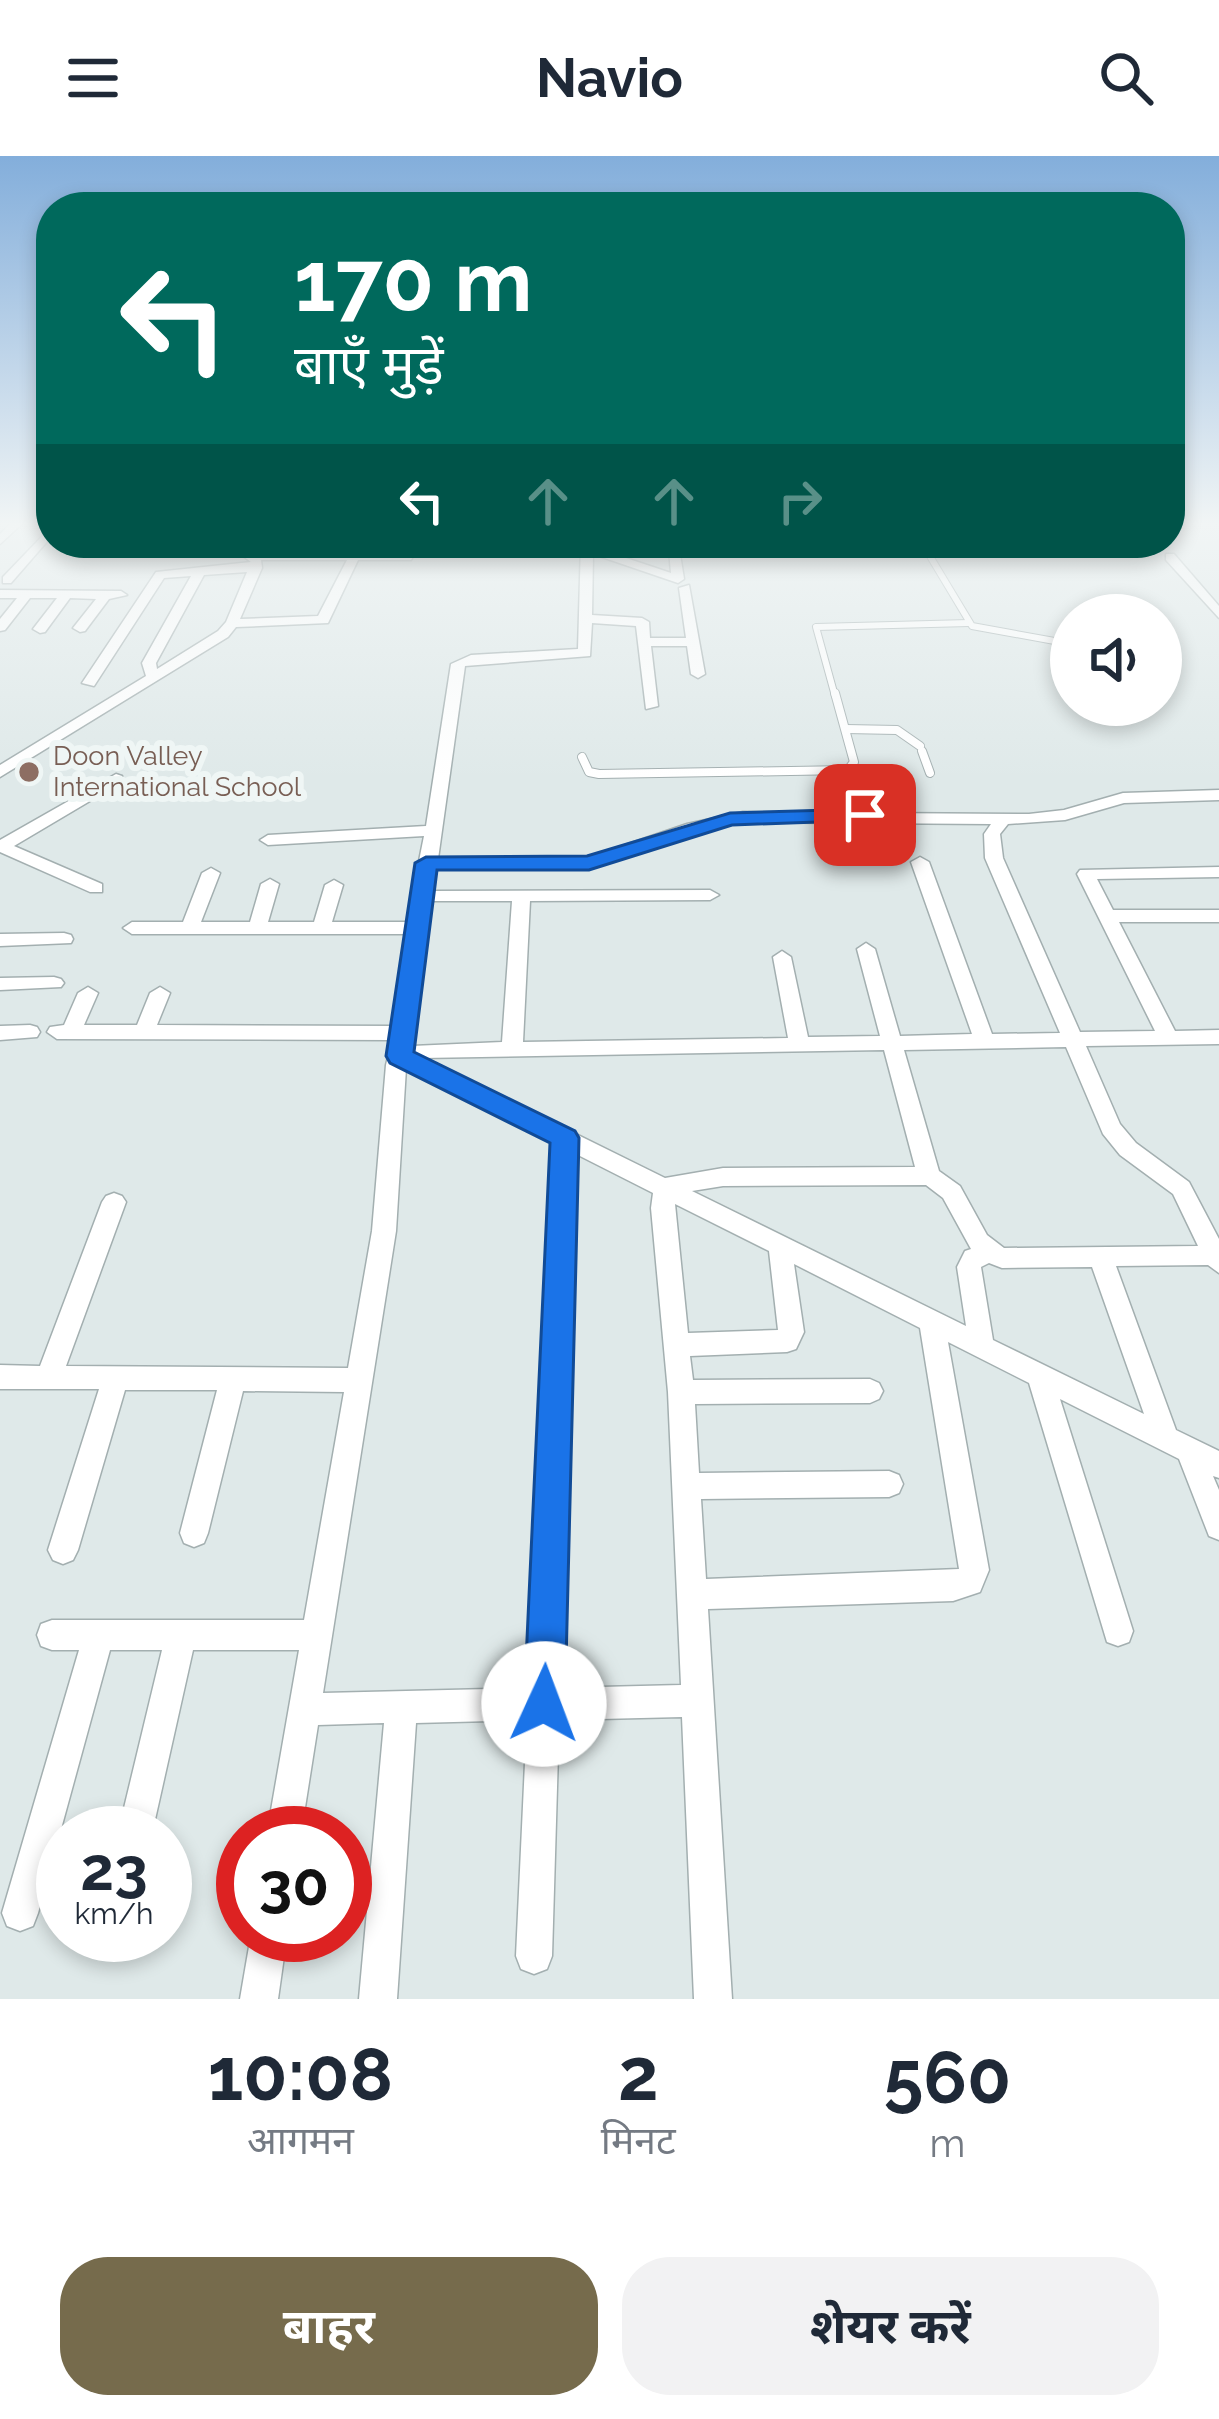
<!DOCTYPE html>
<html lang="hi">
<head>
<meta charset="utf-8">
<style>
  body { margin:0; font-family:Raleway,"Noto Sans Devanagari",sans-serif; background:#f2f2f3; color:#1f2937; height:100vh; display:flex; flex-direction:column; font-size:45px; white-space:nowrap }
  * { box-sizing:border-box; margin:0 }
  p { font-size:39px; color:#747a83 }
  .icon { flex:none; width:66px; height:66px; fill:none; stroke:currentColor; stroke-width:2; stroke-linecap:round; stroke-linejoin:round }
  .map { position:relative; height:1843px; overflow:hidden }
  .sheet { display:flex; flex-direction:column; background:#fff; flex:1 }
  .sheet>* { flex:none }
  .top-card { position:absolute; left:36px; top:36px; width:1149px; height:366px; border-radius:48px; box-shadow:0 6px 18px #0003; background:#00695c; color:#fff; overflow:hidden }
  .fabs { position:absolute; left:1050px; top:438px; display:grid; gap:24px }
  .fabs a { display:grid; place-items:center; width:132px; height:132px; border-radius:50%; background:#fff; box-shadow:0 6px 18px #0003; font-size:60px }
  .speed { position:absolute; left:36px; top:1650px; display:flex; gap:24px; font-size:60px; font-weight:700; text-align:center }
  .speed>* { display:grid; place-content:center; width:156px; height:156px; border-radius:50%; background:#fff; box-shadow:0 6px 18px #0003; line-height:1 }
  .speed small { font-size:30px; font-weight:400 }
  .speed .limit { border:18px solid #d22; background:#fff; color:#111 }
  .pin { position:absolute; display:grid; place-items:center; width:102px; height:102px; color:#fff; margin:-51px; border-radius:24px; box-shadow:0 6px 18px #0006 }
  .me { position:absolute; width:132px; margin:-66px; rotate:2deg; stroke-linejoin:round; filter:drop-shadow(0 0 9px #0008) }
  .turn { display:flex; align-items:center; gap:42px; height:252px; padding:0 60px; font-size:54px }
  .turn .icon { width:156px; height:156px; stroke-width:2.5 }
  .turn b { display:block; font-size:84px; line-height:102px }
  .lanes { display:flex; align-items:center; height:114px; padding:0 60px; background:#0003; justify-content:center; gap:60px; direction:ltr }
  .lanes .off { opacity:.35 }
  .eta { display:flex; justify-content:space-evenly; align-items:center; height:204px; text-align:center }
  .eta b { font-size:72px; font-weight:700; line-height:84px }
  .primary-button { display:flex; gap:24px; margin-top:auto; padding:24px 60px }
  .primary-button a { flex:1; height:138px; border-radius:48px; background:#766b4c; color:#fff; font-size:48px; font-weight:700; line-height:138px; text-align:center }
  .primary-button a+a { background:#f2f2f3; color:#1f2937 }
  header { display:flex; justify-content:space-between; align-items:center; height:156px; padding:0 60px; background:#fff; font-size:54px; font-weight:700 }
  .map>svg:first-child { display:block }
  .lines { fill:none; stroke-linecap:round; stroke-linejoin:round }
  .service-far1-casing { stroke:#a3afb0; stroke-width:8 }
  .service-casing { stroke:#a3afb0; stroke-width:10 }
  .minor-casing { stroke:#a3afb0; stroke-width:3 }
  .service-far1 { stroke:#fff; stroke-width:6 }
  .service { stroke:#fff; stroke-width:8 }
  .minor { fill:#fff; fill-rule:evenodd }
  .route { fill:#1a73e8; stroke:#114b97; stroke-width:3 }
  .education-dot { fill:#8d6e63; stroke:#eff6f5; stroke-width:4.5 }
  .labels { text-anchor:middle; stroke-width:12; stroke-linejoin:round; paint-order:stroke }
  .far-education-label { font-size:27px; fill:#785e54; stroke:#eff6f5; text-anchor:start }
</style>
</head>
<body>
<header><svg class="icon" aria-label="menu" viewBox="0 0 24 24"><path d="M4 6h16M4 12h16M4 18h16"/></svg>Navio<svg class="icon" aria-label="search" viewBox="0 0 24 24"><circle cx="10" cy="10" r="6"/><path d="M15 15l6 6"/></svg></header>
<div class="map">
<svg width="1219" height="1843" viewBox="0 0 1219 1843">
  <rect width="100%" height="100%" fill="#dfe9e9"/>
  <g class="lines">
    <defs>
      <g id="service-far1">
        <path d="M922,387L972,470L1071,488"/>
        <path d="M835,540L816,471L969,467"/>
      </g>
      <g id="service">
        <path d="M846,573L897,574L920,590"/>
        <path d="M922,595L930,617"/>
        <path d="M582,601L589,616L599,618L848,614L854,606L835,537"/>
      </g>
      <g id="minor">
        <path d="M13,365H25L0,388V378Z"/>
        <path d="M51,371V381L11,427H3V421Z"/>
        <path d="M194,387H235L255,396L350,397L355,387H367L362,397H403L409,387H421L411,404H358L328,467L236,471L228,481L0,621V609L146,520L142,507L191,420L164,422L94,530L82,527L156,416L251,406L235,394ZM261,404H347L318,460L240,463L262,412ZM247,416L226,466L218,475L157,513L156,507L204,419Z"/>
        <path d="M581,387H593V391L671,417L669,394L679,392L684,423L678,427L593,398L592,459L642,462L649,466L650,482H686L679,432L689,429L705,518L698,522L691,518L687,490H651L658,550L646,553L636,470L592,467L590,500L465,510L438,703L587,702L687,668L743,656L1029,658L1064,654L1123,637L1219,634V644L1124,647L1065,664L1008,668L1000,678L1003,702L1080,876L1155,875L1077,718L1080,714L1219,711V721L1097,723L1113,754H1219V766H1119L1175,875L1219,874V888L1086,890L1120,968L1136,987L1189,1026L1219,1083V1117L1208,1109L1116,1110L1176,1274L1219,1295V1322L1213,1320L1219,1334V1384L1209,1380L1179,1303L1060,1243L1133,1475L1129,1486L1118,1490L1107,1486L1029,1227L948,1186L989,1414L980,1436L953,1445L708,1453L732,1843H694L682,1561L559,1564L552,1800L547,1813L534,1818L521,1813L516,1800L527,1564L416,1567L397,1843H359L384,1567L318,1569L301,1677H267L299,1494H193L152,1677H118L162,1494H110L38,1757L33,1770L20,1775L7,1770L2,1757L79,1494H52L41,1490L37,1479L41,1468L52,1464H304L344,1236L243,1235L208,1377L204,1387L194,1391L184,1387L180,1377L217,1234H125L78,1394L73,1404L63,1408L53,1404L48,1394L99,1233H0V1209L40,1210L102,1046L106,1040L114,1037L122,1040L126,1046L66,1210L348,1212L372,1075L386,909L392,884L57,883L47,876L50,871L64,869L78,837L88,831L98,837L84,869H137L150,837L160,831L170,837L157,869L394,870L409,778H132L123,772L132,766H183L202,717L211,712L220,717L201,766H250L261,728L270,723L279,728L268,766H314L325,729L334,724L343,729L332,766H411L412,740L424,680L268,689L260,684L268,679L426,670L451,508L471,499L578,493ZM743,666L991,668L984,678L985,702L1060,877L992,878L929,706L920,701L911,706L972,878L900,880L875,793L866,787L857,793L880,880L808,881L791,801L782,795L773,801L788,882L523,886L530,745L710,744L719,739L710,734L433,735L436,713L589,712L698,676ZM432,745H512L502,886L412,890ZM1066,891L1103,978L1120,999L1173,1038L1198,1090L1004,1092L987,1079L960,1030L939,1015L904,894ZM884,894L915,1011L723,1012L665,1022L422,902ZM406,912L554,987L528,1532L323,1537L396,1075ZM576,998L653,1037L651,1052L668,1236L681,1529L560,1532ZM926,1029L943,1042L971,1093L965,1095L957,1111L966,1170L692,1035L723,1030ZM675,1048L769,1095L778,1174L688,1177ZM989,1107L1002,1112L1092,1111L1144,1258L993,1184L981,1111ZM794,1108L920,1172L959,1413L706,1423L701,1343L889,1341L899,1337L903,1328L899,1319L889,1315L699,1317L695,1248L870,1247L879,1243L883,1235L879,1227L870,1223L693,1224L690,1200L787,1196L796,1193L804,1176Z"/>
        <path d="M1166,398H1174L1219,450V462L1166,404Z"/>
        <path d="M0,434L121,435L127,439L109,443L85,475L80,476L73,472L96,443L70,442L45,476L40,477L33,473L57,442H30L5,474L0,475V463L17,442H0Z"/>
        <path d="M116,618L122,620V626L14,690L102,728V736H90L0,696V684Z"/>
        <path d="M64,777L71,779L73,783L71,787L0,790V778Z"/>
        <path d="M54,821L61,823L64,827L61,831L0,834V822Z"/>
        <path d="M30,869L37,871L40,876L37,881L0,884V870Z"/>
        <path d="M251,1779H287L278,1843H240Z"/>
      </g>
    </defs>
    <use href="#service-far1" class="service-far1-casing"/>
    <use href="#service" class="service-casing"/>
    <use href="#minor" class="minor-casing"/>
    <use href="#service-far1" class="service-far1"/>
    <use href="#service" class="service"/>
    <use href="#minor" class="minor"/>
  </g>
  <linearGradient id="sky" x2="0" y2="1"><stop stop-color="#83aedb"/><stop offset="0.59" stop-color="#f1f5f5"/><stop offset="1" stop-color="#f1f5f5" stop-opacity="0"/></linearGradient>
  <rect width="1219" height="623" fill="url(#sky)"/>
  <path class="route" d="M865,653L875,659L872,664L732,669L589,714H437L414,896L575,975L579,982L565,1548L559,1563L544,1569L530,1563L524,1548L550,987L390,907L386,900L415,707L426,701L587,700L730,657Z"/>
  <circle class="education-dot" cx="29" cy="616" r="12"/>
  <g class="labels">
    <g class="far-education-label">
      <text x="53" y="609">Doon Valley<tspan x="53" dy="31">International School</tspan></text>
    </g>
  </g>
</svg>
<div class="fabs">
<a><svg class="icon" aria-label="sound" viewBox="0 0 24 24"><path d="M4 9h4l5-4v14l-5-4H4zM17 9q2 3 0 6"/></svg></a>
</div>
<div class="speed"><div>23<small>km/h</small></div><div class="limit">30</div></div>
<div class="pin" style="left:865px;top:659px;background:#d93025"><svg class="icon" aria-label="arrive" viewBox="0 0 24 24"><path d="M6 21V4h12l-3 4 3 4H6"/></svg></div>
<svg class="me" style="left:544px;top:1548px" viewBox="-20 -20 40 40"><circle r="19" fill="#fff"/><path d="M0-13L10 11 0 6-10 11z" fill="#1a73e8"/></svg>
<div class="top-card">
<div class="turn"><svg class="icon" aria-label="left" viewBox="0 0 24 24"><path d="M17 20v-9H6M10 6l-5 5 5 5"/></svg><div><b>170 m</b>बाएँ मुड़ें</div></div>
<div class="lanes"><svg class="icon" aria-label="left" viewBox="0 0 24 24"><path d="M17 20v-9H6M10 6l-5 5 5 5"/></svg><svg class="icon off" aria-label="ahead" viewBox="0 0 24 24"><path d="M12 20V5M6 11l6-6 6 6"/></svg><svg class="icon off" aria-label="ahead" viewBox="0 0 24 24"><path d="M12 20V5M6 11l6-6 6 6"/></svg><svg class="icon off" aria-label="right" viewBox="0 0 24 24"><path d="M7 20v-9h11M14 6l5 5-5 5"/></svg></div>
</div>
</div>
<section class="sheet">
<div class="eta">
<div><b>10:08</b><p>आगमन</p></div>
<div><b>2</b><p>मिनट</p></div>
<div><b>560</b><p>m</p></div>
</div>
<div class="primary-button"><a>बाहर</a><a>शेयर करें</a></div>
</section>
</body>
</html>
